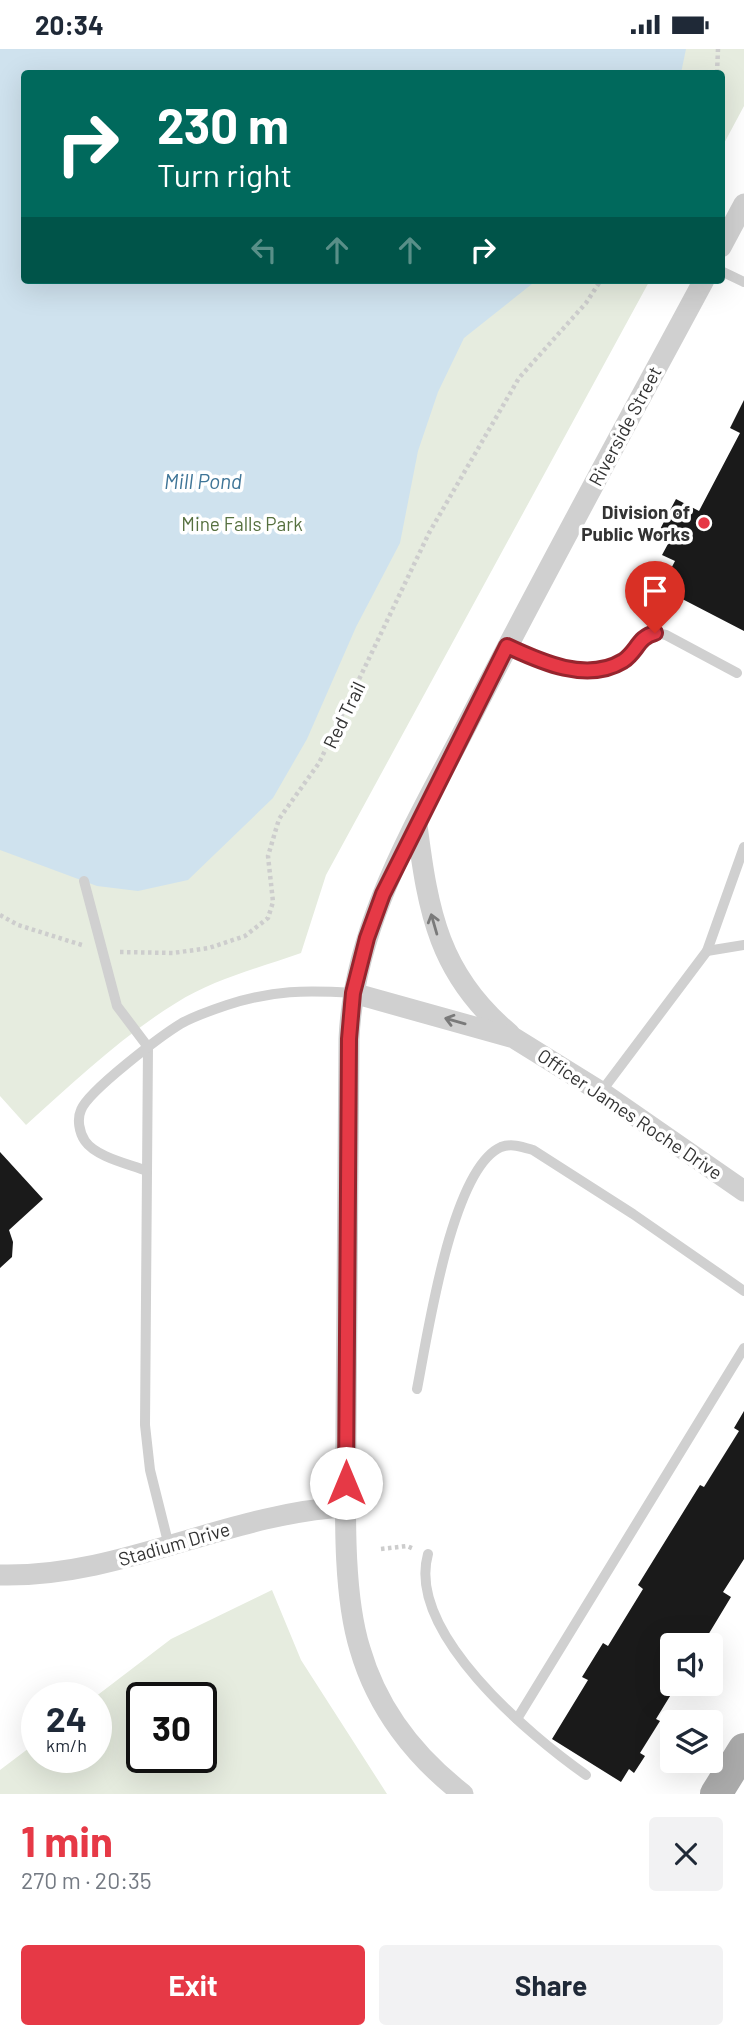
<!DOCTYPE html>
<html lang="en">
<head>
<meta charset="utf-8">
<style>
  body { margin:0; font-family:Barlow,sans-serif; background:#f2f2f3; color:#1f2937; height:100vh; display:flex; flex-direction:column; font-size:26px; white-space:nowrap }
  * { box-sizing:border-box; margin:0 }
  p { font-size:23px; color:#747a83 }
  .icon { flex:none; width:38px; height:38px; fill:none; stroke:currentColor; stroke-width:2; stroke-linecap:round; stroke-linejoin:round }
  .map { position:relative; height:1745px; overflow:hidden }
  .details { display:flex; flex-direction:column; background:#fff; flex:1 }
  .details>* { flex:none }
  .top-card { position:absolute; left:21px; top:21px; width:704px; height:214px; border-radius:7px; box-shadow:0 7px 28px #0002; background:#00695c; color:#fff; overflow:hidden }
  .fabs { position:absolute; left:660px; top:1584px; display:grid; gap:14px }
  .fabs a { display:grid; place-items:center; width:63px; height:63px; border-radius:7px; background:#fff; box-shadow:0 7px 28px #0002; font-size:35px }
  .speed { position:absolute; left:21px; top:1633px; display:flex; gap:14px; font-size:35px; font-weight:700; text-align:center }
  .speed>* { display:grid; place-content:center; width:91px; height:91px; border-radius:50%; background:#fff; box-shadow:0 7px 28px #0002; line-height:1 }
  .speed small { font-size:18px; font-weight:400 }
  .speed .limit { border:4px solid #111; border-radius:10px; background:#fff; color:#111 }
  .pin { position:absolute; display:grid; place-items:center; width:60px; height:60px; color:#fff; margin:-72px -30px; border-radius:50% 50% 50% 0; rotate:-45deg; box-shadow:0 0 7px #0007 }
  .pin .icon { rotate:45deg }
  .me { position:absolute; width:77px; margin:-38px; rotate:0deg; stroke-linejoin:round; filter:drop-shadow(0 0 5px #0008) }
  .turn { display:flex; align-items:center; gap:24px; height:147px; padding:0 21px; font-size:32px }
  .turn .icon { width:91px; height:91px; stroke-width:2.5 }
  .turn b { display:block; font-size:49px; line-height:60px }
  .lanes { display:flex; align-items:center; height:66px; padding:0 21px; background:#0003; justify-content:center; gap:35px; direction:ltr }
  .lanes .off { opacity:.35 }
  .round { display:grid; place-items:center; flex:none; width:74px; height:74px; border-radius:7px; background:#f2f2f3 }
  .headline { display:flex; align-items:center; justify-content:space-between; height:119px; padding:0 21px }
  h1 { font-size:42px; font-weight:700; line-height:52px; color:#e63946 }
  .cta { display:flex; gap:14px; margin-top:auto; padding:14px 21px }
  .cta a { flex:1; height:80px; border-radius:7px; background:#e63946; color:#fff; font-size:28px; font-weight:700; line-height:80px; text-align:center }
  .cta a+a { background:#f2f2f3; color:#1f2937 }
  .status { display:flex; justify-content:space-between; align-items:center; height:49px; padding:0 35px; background:#fff; direction:ltr }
  .status svg { height:19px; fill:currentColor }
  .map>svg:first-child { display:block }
  .green { fill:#e6ecdf; fill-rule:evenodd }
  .water { fill:#cfe2ee }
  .building { fill:#1a1a1a }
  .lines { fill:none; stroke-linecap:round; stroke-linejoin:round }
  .path { stroke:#cdcdcd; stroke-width:4.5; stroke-dasharray:3.5 3.5; stroke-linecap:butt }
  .lane { stroke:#d0d0d0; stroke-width:10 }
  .street { stroke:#d0d0d0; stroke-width:21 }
  .primary { stroke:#ababab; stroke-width:32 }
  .oneway { stroke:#7a7a7a }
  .route-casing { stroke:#96252e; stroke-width:18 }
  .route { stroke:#e63946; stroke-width:12 }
  .poi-dot { fill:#e63946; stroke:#fff; stroke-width:2.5 }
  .labels { text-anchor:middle; stroke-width:7; stroke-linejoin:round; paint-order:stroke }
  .street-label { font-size:19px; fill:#333; stroke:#fff }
  .poi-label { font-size:19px; font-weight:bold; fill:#333; stroke:#fff; text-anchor:end }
  .park-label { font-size:19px; fill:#56703f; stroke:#fff }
  .water-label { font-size:21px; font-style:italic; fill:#3f7597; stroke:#fff }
</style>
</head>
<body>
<div class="status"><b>20:34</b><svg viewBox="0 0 49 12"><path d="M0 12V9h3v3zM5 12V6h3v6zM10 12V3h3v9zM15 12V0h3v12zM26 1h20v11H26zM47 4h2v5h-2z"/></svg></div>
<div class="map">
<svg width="744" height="1745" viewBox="0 0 744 1745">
  <rect width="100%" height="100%" fill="#fff"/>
  <g class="green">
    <path d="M0,0H744V57L721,100V24H24V231H650L326,826L301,904C259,919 214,930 176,954C122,987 74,1033 26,1076L0,1047Z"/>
    <path d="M272,1541L301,1611L387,1745H0V1721L37,1693V1708H96L95,1648L171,1590ZM142,1648H201V1708H142Z"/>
  </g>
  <path class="water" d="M0,0H686L681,24H24V231H537L464,289L438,343L418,402L400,494L356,578L307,690L273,749L188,831L138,842L97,837L0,801Z"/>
  <g class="building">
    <path d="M744,351V582L661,539L675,512L662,506L669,493L657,486L676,450L699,462L740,384L730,379Z"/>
    <path d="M0,1103L43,1150L9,1181L13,1193L12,1208L0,1219Z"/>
    <path d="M744,1362V1510L723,1543L731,1548L702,1596H672V1634H678L656,1670L660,1672L640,1704L645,1707L634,1724L629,1720L621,1733L552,1690L588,1631L582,1628L603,1594L608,1597L643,1540L638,1536L700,1436L704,1438L739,1382L734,1379Z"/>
  </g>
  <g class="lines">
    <g class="path">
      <path d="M717,24L718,0"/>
      <path d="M0,866L18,876L85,897"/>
      <path d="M120,903L173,904L209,899L245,887L268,869L273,853L268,807L279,770L319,714L429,484L519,329L586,254L601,231"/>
      <path d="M381,1500L407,1497L414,1500"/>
    </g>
    <g class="lane">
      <path d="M721,222L744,233"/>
      <path d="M507,597C541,613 581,632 618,614C641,604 635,579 666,586L737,624"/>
      <path d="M84,832L117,957L148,998L145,1376L150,1421L169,1497"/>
      <path d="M707,902L744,896"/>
      <path d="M601,1043L707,902L744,798"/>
      <path d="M147,1122C129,1115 96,1108 85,1092C79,1083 77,1070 81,1061C88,1042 162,986 182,974C195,967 212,961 227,956C273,941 306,941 353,944"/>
      <path d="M417,1340C427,1290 451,1120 501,1098C512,1094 523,1098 533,1101L633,1165L744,1242"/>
      <path d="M428,1505C406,1583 529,1686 586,1726"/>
      <path d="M517,1670L744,1299"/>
    </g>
    <g class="street">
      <path d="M721,198L744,155"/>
      <path d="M417,776C428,863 439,926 510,985"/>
      <path d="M353,944L514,989L601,1043L744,1142"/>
      <path d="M0,1526C120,1529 228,1464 346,1458"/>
      <path d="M463,1745C415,1708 377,1659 360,1600C341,1539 346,1443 346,1378C347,1248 348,1119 349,990C354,872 420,768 472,666C547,520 626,376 704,231"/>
    </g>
    <path class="primary" d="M716,1745L744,1700"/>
  </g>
  <defs><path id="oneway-shaft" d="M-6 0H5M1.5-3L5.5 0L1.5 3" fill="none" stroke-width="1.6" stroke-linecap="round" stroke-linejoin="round" transform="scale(1.75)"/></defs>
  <g class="oneway">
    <use href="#oneway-shaft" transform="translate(434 875) rotate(-106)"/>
    <use href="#oneway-shaft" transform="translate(455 972) rotate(-164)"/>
  </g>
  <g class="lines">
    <defs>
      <path id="route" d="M346,1434L349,990L353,944L367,889L383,845L507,597C541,613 587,634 623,612C637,603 638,588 655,584"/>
    </defs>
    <use href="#route" class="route-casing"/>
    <use href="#route" class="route"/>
  </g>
  <circle class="poi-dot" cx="704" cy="474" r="7"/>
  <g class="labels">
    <g class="street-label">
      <text transform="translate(625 377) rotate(-62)" y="7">Riverside Street</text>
      <text transform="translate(344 666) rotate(-64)" y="7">Red Trail</text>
      <text transform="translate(630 1065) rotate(34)" y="7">Officer James Roche Drive</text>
      <text transform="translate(174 1495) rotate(-16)" y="7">Stadium Drive</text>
    </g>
    <g class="poi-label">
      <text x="690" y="470">Division of<tspan x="690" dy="22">Public Works</tspan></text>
    </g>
    <g class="park-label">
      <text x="242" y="482">Mine Falls Park</text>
    </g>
    <g class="water-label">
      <text x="203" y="440">Mill Pond</text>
    </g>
  </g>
</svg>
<div class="fabs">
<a><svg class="icon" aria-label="sound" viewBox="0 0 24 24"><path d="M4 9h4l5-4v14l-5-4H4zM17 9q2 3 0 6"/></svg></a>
<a><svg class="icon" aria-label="layers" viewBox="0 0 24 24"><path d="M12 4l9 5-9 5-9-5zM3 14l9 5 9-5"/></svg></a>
</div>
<div class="speed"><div>24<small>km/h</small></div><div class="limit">30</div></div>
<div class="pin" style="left:655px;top:584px;background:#d93025"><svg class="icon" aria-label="arrive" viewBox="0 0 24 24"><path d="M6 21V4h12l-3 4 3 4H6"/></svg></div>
<svg class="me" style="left:346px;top:1434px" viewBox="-20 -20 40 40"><circle r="19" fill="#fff"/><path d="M0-13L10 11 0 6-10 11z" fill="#e63946"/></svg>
<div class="top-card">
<div class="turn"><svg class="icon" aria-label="right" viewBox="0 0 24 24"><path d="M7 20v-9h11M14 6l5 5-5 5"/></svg><div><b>230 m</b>Turn right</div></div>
<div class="lanes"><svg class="icon off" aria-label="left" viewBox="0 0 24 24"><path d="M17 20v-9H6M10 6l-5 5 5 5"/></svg><svg class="icon off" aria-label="ahead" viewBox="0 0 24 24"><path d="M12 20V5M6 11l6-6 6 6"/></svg><svg class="icon off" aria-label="ahead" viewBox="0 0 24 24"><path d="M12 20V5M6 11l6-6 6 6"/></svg><svg class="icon" aria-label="right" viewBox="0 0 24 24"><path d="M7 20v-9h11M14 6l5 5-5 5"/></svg></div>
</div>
</div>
<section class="details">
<div class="headline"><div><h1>1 min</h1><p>270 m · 20:35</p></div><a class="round"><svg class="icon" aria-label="close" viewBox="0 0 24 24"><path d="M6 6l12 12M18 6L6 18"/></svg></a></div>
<div class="cta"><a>Exit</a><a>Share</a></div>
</section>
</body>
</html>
